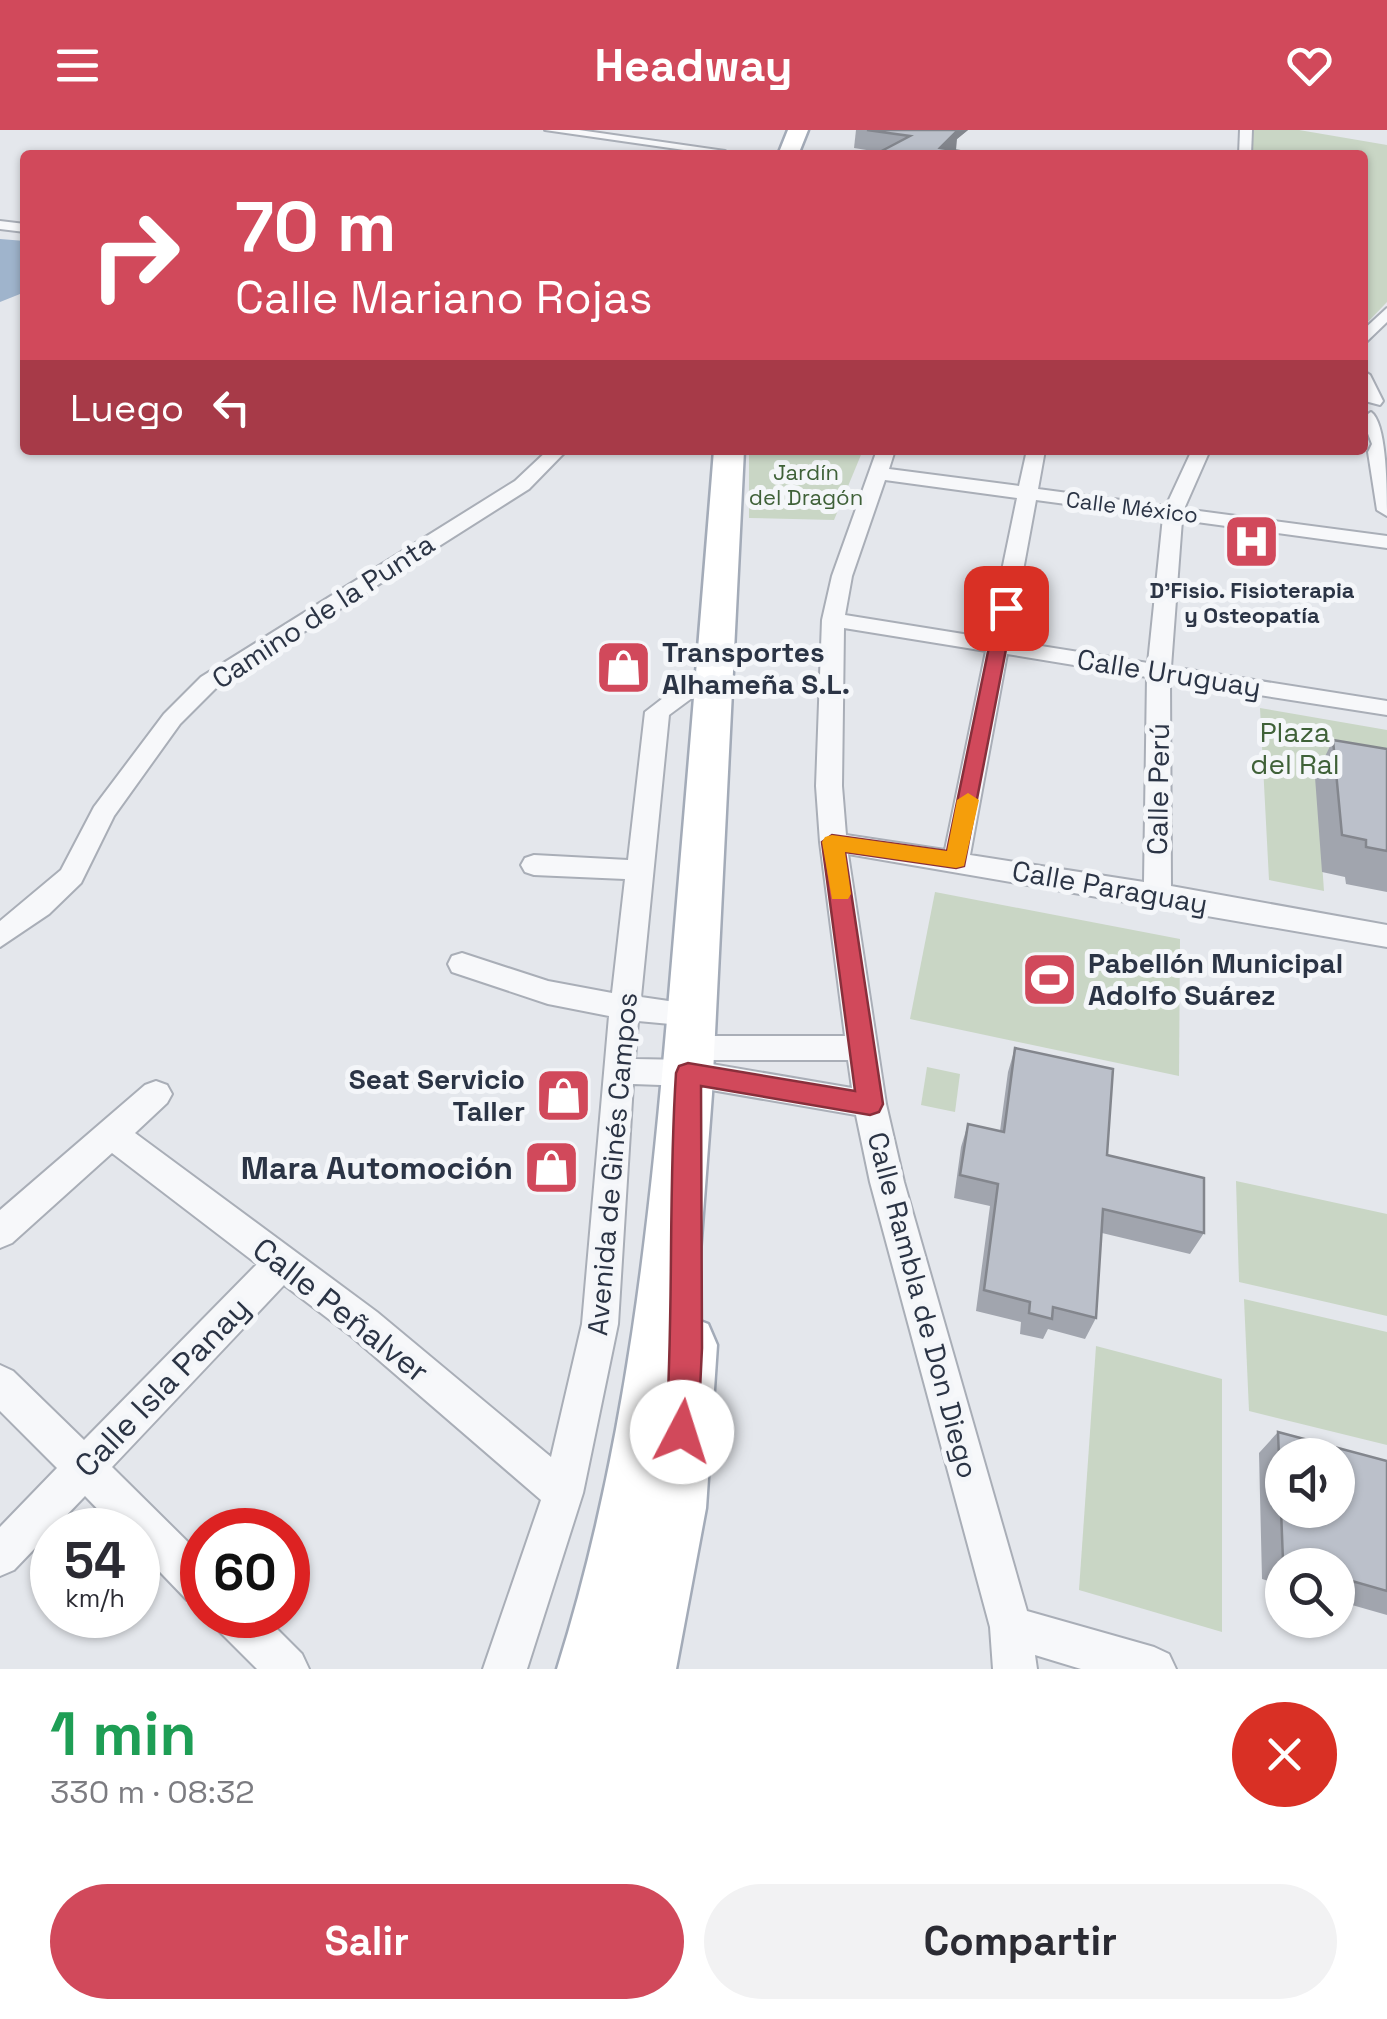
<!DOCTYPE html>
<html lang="es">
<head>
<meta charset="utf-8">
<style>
  body { margin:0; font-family:"Space Grotesk",sans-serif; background:#f2f2f3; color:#2b2b33; height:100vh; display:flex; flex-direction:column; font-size:38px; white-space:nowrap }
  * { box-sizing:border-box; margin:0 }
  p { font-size:32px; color:#7c7c81 }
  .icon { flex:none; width:55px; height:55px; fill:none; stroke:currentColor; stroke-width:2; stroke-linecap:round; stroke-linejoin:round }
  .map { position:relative; height:1539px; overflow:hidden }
  .drawer { display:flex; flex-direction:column; background:#fff; flex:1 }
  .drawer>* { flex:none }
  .top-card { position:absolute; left:20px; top:20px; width:1348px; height:305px; border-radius:10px; box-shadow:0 2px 8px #0004; background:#d1495b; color:#fff; overflow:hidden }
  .tools { position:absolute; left:1265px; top:1308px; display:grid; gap:20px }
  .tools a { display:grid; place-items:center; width:90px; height:90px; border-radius:50%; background:#fff; box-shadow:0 2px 8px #0004; font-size:50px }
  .speed { position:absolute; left:30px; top:1378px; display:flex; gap:20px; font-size:50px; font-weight:700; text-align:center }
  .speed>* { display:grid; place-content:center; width:130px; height:130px; border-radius:50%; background:#fff; box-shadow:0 2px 8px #0004; line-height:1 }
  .speed small { font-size:25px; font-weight:400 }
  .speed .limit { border:15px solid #d22; background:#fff; color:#111 }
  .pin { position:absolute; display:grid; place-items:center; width:85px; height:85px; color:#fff; margin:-42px; border-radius:20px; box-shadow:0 5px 15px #0006 }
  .me { position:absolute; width:110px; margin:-55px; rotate:5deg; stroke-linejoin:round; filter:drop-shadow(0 0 8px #0008) }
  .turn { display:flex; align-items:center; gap:35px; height:210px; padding:0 50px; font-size:45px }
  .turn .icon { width:130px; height:130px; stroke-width:2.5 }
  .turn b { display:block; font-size:70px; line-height:85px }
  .then { display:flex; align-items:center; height:95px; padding:0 50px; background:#0003; gap:20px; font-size:38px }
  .round { display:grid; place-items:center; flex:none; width:105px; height:105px; border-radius:52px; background:#f2f2f3 }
  .summary { display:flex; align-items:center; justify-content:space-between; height:170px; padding:0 50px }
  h1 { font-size:60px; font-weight:800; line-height:75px; color:#1e9e55 }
  .primary-button { display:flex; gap:20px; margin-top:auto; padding:20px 50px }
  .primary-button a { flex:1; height:115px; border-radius:60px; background:#d1495b; color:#fff; font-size:40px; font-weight:800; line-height:115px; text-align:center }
  .primary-button a+a { background:#f2f2f3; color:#2b2b33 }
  header { display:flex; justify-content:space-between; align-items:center; height:130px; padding:0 50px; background:#d1495b; color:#fff; font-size:45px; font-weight:800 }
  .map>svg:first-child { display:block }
  .green { fill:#c9d6c5 }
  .water { fill:#9fb4cc }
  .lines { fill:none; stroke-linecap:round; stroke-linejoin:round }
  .minor-casing { stroke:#a9aeb7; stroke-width:4 }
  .primary-casing { stroke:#a3abb8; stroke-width:5 }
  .minor { fill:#f7f8fa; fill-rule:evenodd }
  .primary { fill:#fff; fill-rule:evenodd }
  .wall { fill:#a1a5ae }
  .shaded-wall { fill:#83868d }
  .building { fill:#bbc0ca; stroke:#83868d; stroke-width:2.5; fill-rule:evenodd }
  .route { fill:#d1495b; stroke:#882f3b; stroke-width:2.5 }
  .slow { fill:#f59e0b }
  .labels { text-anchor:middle; stroke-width:10; stroke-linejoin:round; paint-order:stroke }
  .far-park-label { font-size:22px; fill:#3f6138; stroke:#f4f6f9 }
  .far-street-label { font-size:22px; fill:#2b3445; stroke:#f4f6f9 }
  .far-poi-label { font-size:22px; font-weight:bold; fill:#2b3445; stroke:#f4f6f9 }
  .street-label { font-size:28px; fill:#2b3445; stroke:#f4f6f9 }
  .poi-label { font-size:28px; font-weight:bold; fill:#2b3445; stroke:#f4f6f9; text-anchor:start }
  .park-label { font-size:28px; fill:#3f6138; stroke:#f4f6f9 }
  .near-poi-label { font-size:32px; font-weight:bold; fill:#2b3445; stroke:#f4f6f9; text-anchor:end }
  .near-street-label { font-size:32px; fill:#2b3445; stroke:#f4f6f9 }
</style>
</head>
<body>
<header><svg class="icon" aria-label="menu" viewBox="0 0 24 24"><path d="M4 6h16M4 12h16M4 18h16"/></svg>Headway<svg class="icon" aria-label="heart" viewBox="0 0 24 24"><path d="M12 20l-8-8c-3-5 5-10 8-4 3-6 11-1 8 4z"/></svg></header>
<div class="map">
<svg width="1387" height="1539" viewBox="0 0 1387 1539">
  <rect width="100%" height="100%" fill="#e4e7ec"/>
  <g class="green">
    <path d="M1250,0H1299L1387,15V172L1363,197L1362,25H1249Z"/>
    <path d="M749,320H863L834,390L749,388Z"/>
    <path d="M1260,578L1387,600V659L1316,647L1324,761L1269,750Z"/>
    <path d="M935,762L1180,809L1179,946L910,889Z"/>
    <path d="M927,937L960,944L955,982L921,975Z"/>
    <path d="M1236,1051L1387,1084V1186L1239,1152Z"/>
    <path d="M1244,1169L1387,1202V1315L1249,1281Z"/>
    <path d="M1096,1216L1222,1249V1502L1079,1460Z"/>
  </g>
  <path class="water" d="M0,109L25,111V162L0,172Z"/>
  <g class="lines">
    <defs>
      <g id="minor">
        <path d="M545,0H579L725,21L719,25Z"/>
        <path d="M1240,0H1252L1251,25H1239Z"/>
        <path d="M0,91L25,94V102L0,99Z"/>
        <path d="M1387,178V192L1362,216V201Z"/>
        <path d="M1362,240L1370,245L1383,271L1380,275L1365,271Z"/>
        <path d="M1371,282C1387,293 1387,361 1387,386L1377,380L1368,322L1372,314L1362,288Z"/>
        <path d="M548,320H567L529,359L217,557L180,594L114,686L81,753L49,784L0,817V791L61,740L94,677L164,584L201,547L515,351Z"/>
        <path d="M877,320H895L889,339L1019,356L1027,320H1045L1038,359L1166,376L1192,320H1210L1184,379L1387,406V418L1182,390L1171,537L1387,571V585L1170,551L1171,756L1387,795V817L848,724L886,974L904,1052L1027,1481L1154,1517L1169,1524L1176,1539H1081L1035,1525L1037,1539H993L990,1497L870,1052L856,985L688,956L633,954L618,1194L583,1363L527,1539H483L541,1370L351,1206L284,1155L112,1337L202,1426V1476L187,1470L138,1419V1400H118L85,1366L14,1440L0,1446V1397L57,1338L0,1281V1235L13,1241L84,1310L257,1134L112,1023L12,1113L0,1118V1080L145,955L156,951L167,955L172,964L167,973L135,1003L377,1182L551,1327L582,1194L609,886L548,874L452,842L448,834L452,826L462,823L548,851L612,863L625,749L534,745L525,742L521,735L525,728L534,725L628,730L645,582L676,558L715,549L727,556L723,561L692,568L669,585L641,867L703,876L707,884L703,892L692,896L638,891L635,929L688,930L852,958L848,930H690L679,927L675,918L679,909L690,906H845L820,712L816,656L822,490L832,446ZM885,350L1017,368L988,508L845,485L852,446ZM1036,370L1163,387L1148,533L1010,511ZM844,498L986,521L945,720L846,705L842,656ZM1007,524L1147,547L1144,752L970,725Z"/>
        <path d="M212,1485H263L302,1524L309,1539H257L218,1500Z"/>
      </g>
      <g id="primary">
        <path d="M788,0H808L798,25H778Z"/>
        <path d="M714,320H744L712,964L695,1189L708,1194L717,1215L706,1378L676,1539H557C628,1313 650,1089 670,855C685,677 700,498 714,320Z"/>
      </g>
    </defs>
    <use href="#minor" class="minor-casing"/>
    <use href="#primary" class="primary-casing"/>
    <use href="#minor" class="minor"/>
    <use href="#primary" class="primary"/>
  </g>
  <g class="wall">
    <path d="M856,0H968L957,9L879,22L854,18Z"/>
    <path d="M1333,610L1387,619V762L1346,754L1345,747L1322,742L1315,647Z"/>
    <path d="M1015,918L1107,1025L1204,1103L1190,1124L1102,1103L1096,1188L1085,1209L1048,1199L1043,1209L1020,1204L1021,1192L976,1181L990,1076L954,1068L961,1017L968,994L1000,1001L1008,942Z"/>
    <path d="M1278,1302L1387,1331V1485L1338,1471V1435H1282V1455L1262,1449L1259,1323Z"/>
  </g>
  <path class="shaded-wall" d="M949,0H968L957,9L956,20L940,18Z"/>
  <g class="building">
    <path d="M867,0H958L940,18L984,25H874L910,6Z"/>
    <path d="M1333,610L1387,619V721L1366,717V710L1342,705Z"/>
    <path d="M1015,918L1113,939L1107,1025L1204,1048V1103L1103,1079L1096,1188L1053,1177L1052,1189L1029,1183L1030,1172L984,1160L998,1054L960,1045L968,994L1004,1002Z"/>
    <path d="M1278,1302L1387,1331V1461L1338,1447V1435H1295L1283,1431ZM1282,1325H1338V1380H1282Z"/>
  </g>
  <path class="route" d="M1006,472L1014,478L964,736L956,738L845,722L883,974L879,982L870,985L701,956L702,1218L698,1302L693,1314L682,1318L671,1314L666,1302C674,1183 668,1063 676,943L679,936L688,933L855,961L822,712L832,705L947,721L997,478Z"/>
  <path class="slow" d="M968,663L979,670L964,736L956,738L845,722L851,764L848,769H832L822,712L825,707L832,705L947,721L957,670Z"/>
  <defs>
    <symbol id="hospital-square" viewBox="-11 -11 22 22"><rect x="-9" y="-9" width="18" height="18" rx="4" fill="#d1495b" stroke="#f4f6f9"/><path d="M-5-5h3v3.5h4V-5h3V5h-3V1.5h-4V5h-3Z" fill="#fff"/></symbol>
    <symbol id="shop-square" viewBox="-11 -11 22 22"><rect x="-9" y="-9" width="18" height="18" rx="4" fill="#d1495b" stroke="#f4f6f9"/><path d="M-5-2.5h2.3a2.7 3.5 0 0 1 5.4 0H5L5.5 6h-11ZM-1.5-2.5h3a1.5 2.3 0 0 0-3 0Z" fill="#fff"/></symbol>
    <symbol id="stadium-square" viewBox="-11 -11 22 22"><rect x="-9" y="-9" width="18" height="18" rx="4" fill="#d1495b" stroke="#f4f6f9"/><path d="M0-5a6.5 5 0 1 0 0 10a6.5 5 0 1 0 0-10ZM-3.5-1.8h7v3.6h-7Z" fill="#fff"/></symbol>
  </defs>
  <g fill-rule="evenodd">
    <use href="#hospital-square" x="1220" y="380" width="63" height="63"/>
    <use href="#shop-square" x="592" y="506" width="63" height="63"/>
    <use href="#stadium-square" x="1018" y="818" width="63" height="63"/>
    <use href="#shop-square" x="532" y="934" width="63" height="63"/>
    <use href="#shop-square" x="520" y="1006" width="63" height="63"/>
  </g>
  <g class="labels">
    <g class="far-park-label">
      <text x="806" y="350">Jardín<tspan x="806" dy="25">del Dragón</tspan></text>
    </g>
    <g class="far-street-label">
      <text transform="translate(1132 377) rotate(7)" y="8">Calle México</text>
    </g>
    <g class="far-poi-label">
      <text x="1252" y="468">D'Fisio. Fisioterapia<tspan x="1252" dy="25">y Osteopatía</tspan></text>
    </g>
    <g class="street-label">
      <text transform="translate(323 481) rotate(-33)" y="10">Camino de la Punta</text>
      <text transform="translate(1169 543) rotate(9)" y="10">Calle Uruguay</text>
      <text transform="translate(1158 659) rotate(-89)" y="10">Calle Perú</text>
      <text transform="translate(1110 757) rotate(10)" y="10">Calle Paraguay</text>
      <text transform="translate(612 1034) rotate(-85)" y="10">Avenida de Ginés Campos</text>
      <text transform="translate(923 1175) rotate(75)" y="10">Calle Rambla de Don Diego</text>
    </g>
    <g class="poi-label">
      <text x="662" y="532">Transportes<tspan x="662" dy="32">Alhameña S.L.</tspan></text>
      <text x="1088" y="843">Pabellón Municipal<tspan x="1088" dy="32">Adolfo Suárez</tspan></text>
      <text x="525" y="959" text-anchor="end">Seat Servicio<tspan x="525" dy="32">Taller</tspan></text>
    </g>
    <g class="park-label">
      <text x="1295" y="612">Plaza<tspan x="1295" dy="32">del Ral</tspan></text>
    </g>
    <g class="near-poi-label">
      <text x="513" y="1049">Mara Automoción</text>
    </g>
    <g class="near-street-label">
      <text transform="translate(341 1180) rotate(38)" y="11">Calle Peñalver</text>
      <text transform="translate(162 1257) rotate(-46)" y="11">Calle Isla Panay</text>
    </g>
  </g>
</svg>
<div class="tools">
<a><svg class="icon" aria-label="sound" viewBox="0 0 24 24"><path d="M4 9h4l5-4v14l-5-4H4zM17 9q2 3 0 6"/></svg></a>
<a><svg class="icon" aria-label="search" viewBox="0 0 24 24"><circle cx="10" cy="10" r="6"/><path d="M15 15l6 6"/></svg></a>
</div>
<div class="speed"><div>54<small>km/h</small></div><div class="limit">60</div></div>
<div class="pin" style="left:1006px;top:478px;background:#d93025"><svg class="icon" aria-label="arrive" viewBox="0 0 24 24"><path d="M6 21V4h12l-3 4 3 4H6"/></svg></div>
<svg class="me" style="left:682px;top:1302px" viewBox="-20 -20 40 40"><circle r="19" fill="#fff"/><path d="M0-13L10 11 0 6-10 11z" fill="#d1495b"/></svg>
<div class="top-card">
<div class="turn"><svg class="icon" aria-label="right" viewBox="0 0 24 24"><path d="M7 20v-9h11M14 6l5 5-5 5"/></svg><div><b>70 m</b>Calle Mariano Rojas</div></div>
<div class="then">Luego<svg class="icon" aria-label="left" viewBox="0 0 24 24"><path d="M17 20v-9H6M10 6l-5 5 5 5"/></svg></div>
</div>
</div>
<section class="drawer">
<div class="summary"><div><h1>1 min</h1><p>330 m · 08:32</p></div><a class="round" style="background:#d93025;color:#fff"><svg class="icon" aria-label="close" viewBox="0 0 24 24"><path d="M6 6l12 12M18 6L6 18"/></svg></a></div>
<div class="primary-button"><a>Salir</a><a>Compartir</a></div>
</section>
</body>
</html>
